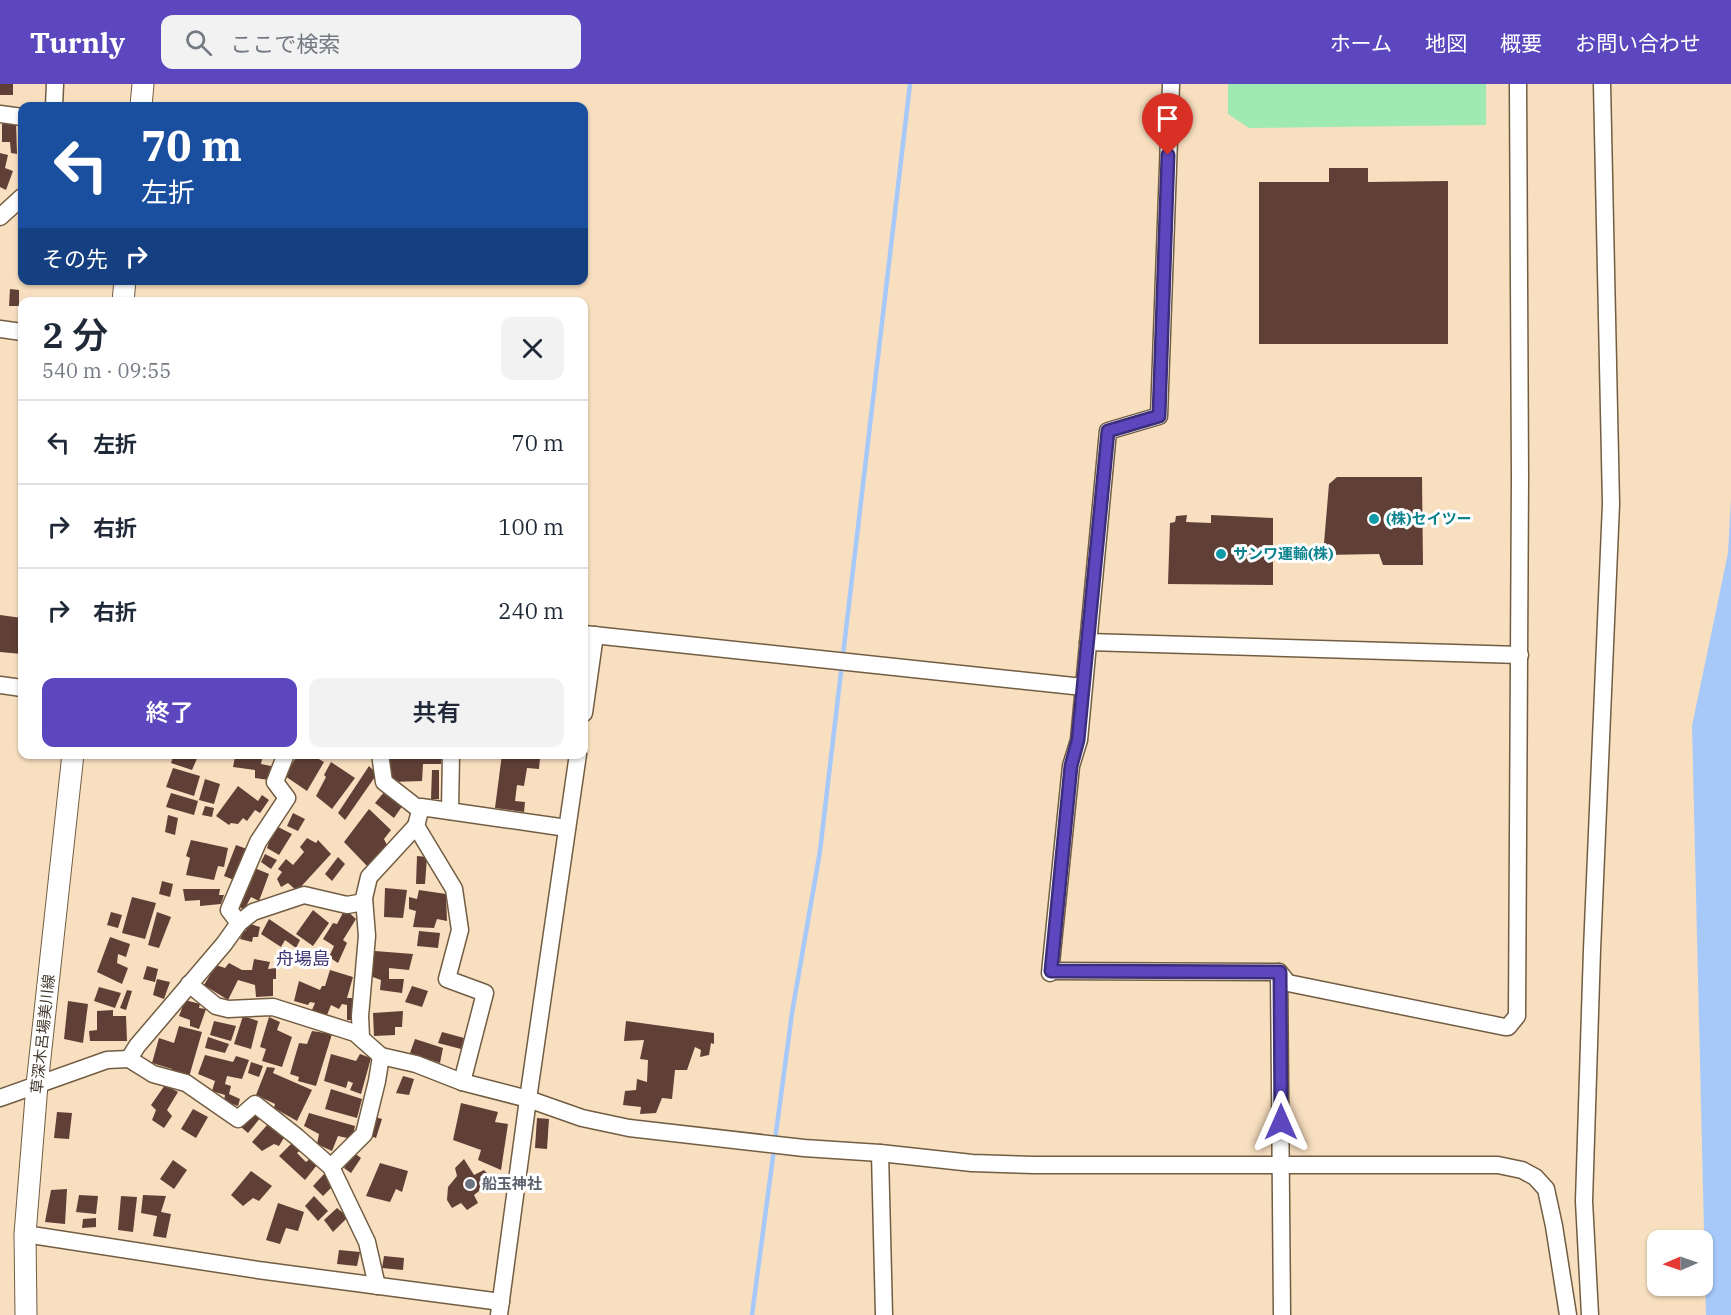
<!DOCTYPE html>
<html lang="ja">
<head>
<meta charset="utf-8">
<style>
  body { margin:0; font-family:"IBM Plex Serif","Noto Sans JP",serif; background:#f2f2f3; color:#1f2937; height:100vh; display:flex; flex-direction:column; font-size:22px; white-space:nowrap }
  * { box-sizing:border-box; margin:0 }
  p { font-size:20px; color:#747a83 }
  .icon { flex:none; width:33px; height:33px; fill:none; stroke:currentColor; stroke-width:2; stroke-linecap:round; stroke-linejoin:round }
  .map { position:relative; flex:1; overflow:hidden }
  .details { position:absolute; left:18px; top:213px; width:570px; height:462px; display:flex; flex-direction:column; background:#fff; border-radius:12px; box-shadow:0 2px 4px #0004 }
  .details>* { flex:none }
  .top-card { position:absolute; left:18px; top:18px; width:570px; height:183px; border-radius:12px; box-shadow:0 2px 4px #0004; background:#1a4fa0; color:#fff; overflow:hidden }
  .needle { width:39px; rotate:268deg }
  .fabs { position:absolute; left:1647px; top:1146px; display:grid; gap:12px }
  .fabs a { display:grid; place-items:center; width:66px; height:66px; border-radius:12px; background:#fff; box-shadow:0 2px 4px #0004; font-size:30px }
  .pin { position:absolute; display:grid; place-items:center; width:51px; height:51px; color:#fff; margin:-62px -26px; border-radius:50% 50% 50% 0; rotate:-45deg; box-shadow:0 0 6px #0007 }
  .pin .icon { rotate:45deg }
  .me { position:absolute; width:66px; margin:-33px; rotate:0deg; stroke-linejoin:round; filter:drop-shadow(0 0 4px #0008) }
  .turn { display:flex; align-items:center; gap:21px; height:126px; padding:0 24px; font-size:27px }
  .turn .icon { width:78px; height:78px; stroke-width:2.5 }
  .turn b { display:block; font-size:42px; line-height:51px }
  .then { display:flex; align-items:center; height:57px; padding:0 24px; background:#0003; gap:12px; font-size:22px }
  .round { display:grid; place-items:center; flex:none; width:63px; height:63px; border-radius:12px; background:#f2f2f3 }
  .head { display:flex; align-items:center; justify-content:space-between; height:102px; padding:0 24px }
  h1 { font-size:36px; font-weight:600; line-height:45px }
  .cta { display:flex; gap:12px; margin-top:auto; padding:12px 24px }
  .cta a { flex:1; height:69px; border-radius:12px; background:#5d47bf; color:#fff; font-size:24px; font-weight:600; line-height:69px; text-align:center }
  .cta a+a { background:#f2f2f3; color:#1f2937 }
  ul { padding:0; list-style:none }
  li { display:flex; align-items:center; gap:18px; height:84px; padding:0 24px; border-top:2px solid #e0e1e3 }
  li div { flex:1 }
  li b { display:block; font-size:22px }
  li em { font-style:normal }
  header { display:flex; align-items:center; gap:36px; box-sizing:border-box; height:84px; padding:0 30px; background:#5d47bf; color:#fff }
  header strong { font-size:28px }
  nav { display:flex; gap:33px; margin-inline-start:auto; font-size:21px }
  .search { width:420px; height:54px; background:#f2f2f3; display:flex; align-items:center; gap:15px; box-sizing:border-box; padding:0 21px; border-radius:12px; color:#747a83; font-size:22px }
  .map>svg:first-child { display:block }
  .green { fill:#9feab3 }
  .water { fill:#a6c9f9 }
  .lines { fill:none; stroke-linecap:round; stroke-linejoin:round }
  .stream { stroke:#a6c9f9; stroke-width:4.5 }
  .building { fill:#603f37 }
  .minor-casing { stroke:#725d42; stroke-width:19 }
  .major-casing { stroke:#725d42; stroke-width:23 }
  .minor { stroke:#fff; stroke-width:16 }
  .major { stroke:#fff; stroke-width:21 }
  .route-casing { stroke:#3c2e7c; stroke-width:15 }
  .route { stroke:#5d47bf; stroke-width:10 }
  .culture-dot { fill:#0f9aa8; stroke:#fff; stroke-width:2 }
  .worship-dot { fill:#6b7280; stroke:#fff; stroke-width:2 }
  .labels { text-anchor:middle; stroke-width:6; stroke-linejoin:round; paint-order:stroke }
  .culture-label { font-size:15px; font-weight:bold; fill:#0d838f; stroke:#fff; text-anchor:start }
  .street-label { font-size:15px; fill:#42382c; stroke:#fff }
  .worship-label { font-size:15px; font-weight:bold; fill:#5b616d; stroke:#fff; text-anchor:start }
  .quarter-label { font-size:18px; fill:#3f3774; stroke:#fff }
</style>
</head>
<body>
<header>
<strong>Turnly</strong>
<div class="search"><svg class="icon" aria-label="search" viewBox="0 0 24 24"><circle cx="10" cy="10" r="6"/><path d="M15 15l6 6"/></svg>ここで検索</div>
<nav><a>ホーム</a><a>地図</a><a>概要</a><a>お問い合わせ</a></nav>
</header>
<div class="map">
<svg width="1731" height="1231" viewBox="0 0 1731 1231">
  <rect width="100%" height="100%" fill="#f8dfc0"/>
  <path class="green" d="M1228,0H1486V41L1249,44L1228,30Z"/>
  <path class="water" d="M1731,414V1231H1706L1692,642L1728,469Z"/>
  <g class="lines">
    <g class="stream">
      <path d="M775,1056L792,929L820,767L910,0"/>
      <path d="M752,1231L774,1065"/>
    </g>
  </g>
  <g class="building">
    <rect x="0" y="0" width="13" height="11"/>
    <path d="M2,40H16L17,70L11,69L10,58H2Z"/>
    <path d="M0,69L8,71L5,84L13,87L6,106L0,103Z"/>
    <path d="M1329,84H1368V98L1448,97V260H1259V98H1329Z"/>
    <path d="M10,205L19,206V222H9Z"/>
    <path d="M1337,393H1422L1423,481H1383L1379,470L1323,471L1329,400Z"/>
    <path d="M1187,431L1186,438L1211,439V431L1273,434V501L1168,500L1170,439L1175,438L1176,432Z"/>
    <path d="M0,531L22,534V570L0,568Z"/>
    <path d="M174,670H199L192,686L171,679Z"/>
    <path d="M230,670H263L261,680L271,682L269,696L255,694V686L233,683L235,673Z"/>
    <path d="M298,670H310L324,678L307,707L285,692Z"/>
    <path d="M387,670H442L441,680H423L422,697L391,698Z"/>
    <path d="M502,670L540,674L539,685L527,684L524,702L517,701L515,717L525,718L524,728L495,724Z"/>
    <path d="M331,678L355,694L332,725L316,712L326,693L324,691Z"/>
    <path d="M369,682L377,690L345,736L338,729Z"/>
    <path d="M173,684L200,692L194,712L166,703Z"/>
    <path d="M432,686H439V715H431Z"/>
    <path d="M205,695L220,700L214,720L199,716Z"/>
    <path d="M238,702L258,717L262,711L269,716L260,729L255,726L247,737L243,734L238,740L231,739L229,741L216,732Z"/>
    <path d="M385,707L403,721L394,734L375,719Z"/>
    <path d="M171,709L198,717L194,731L166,723Z"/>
    <path d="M205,722L214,724L212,733L202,731Z"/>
    <path d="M369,725L391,746L384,755L387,761L367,782L344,758Z"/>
    <path d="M293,729L305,735L298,747L287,742Z"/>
    <path d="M168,731L178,734L175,751L165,748Z"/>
    <path d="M274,741L292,750L279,771L267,764L269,758L267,756Z"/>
    <path d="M307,754L316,759L318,756L331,770L297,807L288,799L281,803L277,795L282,788L278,785L286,775L293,781L304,768L300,763Z"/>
    <path d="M191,756L228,764L224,783L218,782L214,796L186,791L190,774L186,772Z"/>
    <path d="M236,761L247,765L234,796L224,792Z"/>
    <path d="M265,770L277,776L271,785L261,778Z"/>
    <path d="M417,772L427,773L425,800H416Z"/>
    <path d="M338,773L345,780L332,797L325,790Z"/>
    <path d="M252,783L269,790L259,817L251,813L244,826L236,821Z"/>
    <path d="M162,797L173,800L170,813L159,810Z"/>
    <path d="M385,804L407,806L403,834L384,833Z"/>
    <path d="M183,805H220L219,811H224L221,820L200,822V816L185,817Z"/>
    <path d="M419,806L446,810L447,837L437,835L434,844L413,843L416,827L409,825V813L417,815Z"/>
    <path d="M132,813L156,819L145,855L122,849Z"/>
    <path d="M345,825L356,835L343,856L347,859L338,879L329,873L334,862L323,855L333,839L337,840Z"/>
    <path d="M313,826L329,839L313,862L296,850Z"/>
    <path d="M111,828L122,831L118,844L107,841Z"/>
    <path d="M157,828L171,833L159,864L148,861Z"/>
    <path d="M269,835L300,856L296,864L285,856L281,863L261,850Z"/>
    <path d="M247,839L260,843L258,853H253L252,858L240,855L244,846L246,847Z"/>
    <path d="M419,847L440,849L438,864L417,862Z"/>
    <path d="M110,853L130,860L126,873L118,870L117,879L128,884L122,900L97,888Z"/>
    <path d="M375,867L413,870L409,886L389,884V895H404L402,909L380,906L381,896L370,892Z"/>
    <path d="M254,875L270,878L268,885L276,884V895H273V912L256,913L255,901L238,896L228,916L204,901L216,881L225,884L229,879L242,886H252Z"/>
    <path d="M147,882L158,885L155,898L143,895Z"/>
    <path d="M330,886L353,893L347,914H355L354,936H347V921L342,920L339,925L331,921L327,931L312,926L315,919L310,918L308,921L294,917L299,897L320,906L322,902H325Z"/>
    <path d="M157,895L170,898L164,915L153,911Z"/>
    <path d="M412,902L428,907L422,923L405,918Z"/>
    <path d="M99,903L121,909L115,924L94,917Z"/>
    <path d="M127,906L132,907L126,926L120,924Z"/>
    <path d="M185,916L200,920L199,924L206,925L199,945L190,942V936L179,932Z"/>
    <path d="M68,917L88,920L83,959L64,955Z"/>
    <path d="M113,926V932H126L127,957H90L89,947L97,946V927Z"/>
    <path d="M403,927L402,943H395V951L374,952L373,929Z"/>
    <path d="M243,932L258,937L251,965L234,960Z"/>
    <path d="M269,933L280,938L277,946L292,953L282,983L262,977L266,965L260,963Z"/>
    <path d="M214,937L236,942L231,957L210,951Z"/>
    <path d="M626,937L714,949V960L711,959L709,971L700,973L701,966L695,963L687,986H675L672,1015L662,1014L656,1029L640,1030L641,1023L623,1021L625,1007L636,1006L637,995L647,998L648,976L640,975L644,956L624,957Z"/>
    <path d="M179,942L202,948L189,993L172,988V985L152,979L159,954L174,959Z"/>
    <path d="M312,947L332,950L316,1002L298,997L299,993L290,990L299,959L307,960Z"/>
    <path d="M442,948L464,954L461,965L438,959Z"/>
    <path d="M208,953L229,960L225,969L205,964Z"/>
    <path d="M415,955L443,964L440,979L410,969Z"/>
    <path d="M331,970L356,977L360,970L371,974L361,1010L350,1006L353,999L348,997L346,1004L324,997Z"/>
    <path d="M205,971L233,978L236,972L249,976L242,995L227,992L225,1000L231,1002L229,1010L240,1015L238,1022L224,1017L225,1011L212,1007L215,997L198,990Z"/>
    <path d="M251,978L263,982L259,993L248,989Z"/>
    <path d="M267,983L275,984L273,989L312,1006L297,1037L274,1024L275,1020L256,1011Z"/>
    <path d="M403,992L414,995L409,1011L396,1009Z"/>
    <path d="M165,1001L178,1008L167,1026L172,1032L164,1044L152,1036L156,1026L151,1021Z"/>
    <path d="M331,1005L362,1015L357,1034L325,1025Z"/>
    <path d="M461,1019L498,1028L495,1038L508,1040L501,1086L478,1076L481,1066L453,1056Z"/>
    <path d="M193,1025L208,1033L196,1054L181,1045Z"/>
    <path d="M57,1028L72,1029L69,1055L54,1054Z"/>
    <path d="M255,1028L261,1033L248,1049L241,1043Z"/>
    <path d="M309,1029L355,1042L352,1055L338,1052L332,1067L317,1060L319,1050L304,1042Z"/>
    <path d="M375,1033L382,1035L376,1054L368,1051Z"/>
    <path d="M537,1034L549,1035L547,1065L535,1064Z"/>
    <path d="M268,1040L285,1052L279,1062L274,1060L262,1067L252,1058Z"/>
    <path d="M293,1058L302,1065L297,1069L306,1078L311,1074L317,1081L305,1096L279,1072Z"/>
    <path d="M353,1068L361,1074L351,1089L344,1084Z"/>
    <path d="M464,1075L474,1091L484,1086L493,1096L474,1111L478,1119L467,1126L461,1119L452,1124L447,1116L448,1103L457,1092L455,1084Z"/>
    <path d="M173,1076L187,1086L174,1105L160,1095Z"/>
    <path d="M380,1079L408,1087L402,1108L396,1105L390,1118L366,1112Z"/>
    <path d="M251,1087L272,1102L259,1117L253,1114L243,1122L231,1111Z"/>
    <path d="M325,1089L335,1100L323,1112L313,1102Z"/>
    <path d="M67,1105L65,1140L45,1138L51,1106Z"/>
    <path d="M79,1111L98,1112L96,1130L76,1128Z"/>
    <path d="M143,1111L166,1112L161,1128L171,1130L166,1154L153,1152L157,1132L141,1129Z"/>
    <path d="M121,1112L137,1113L133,1148L118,1146Z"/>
    <path d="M314,1112L328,1127L318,1137L305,1122Z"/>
    <path d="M278,1119L304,1128L298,1147L286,1144L280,1160L266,1156Z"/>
    <path d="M337,1124L348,1133L333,1148L324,1136Z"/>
    <path d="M96,1134V1143L82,1144L83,1135Z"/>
    <path d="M339,1166L360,1168L357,1182L337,1180Z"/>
    <path d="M384,1172L404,1174L403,1186L382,1184Z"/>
  </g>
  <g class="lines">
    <defs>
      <g id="minor">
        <path d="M54,22L55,0"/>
        <path d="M0,30L22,33"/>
        <path d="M0,133L22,113"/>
        <path d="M0,245L22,248"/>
        <path d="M584,550L1083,603"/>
        <path d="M1088,558L1520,571"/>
        <path d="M0,601L22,604"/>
        <path d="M584,629L595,551"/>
        <path d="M380,670L384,698L420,726"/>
        <path d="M450,727L451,670"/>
        <path d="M416,742L421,723L567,744"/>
        <path d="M239,839L253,828L304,811L347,821L364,818"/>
        <path d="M1051,887L1279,888L1288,899L1505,943H1508L1517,932L1520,393L1518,0"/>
        <path d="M1279,888L1282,1231"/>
        <path d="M1050,889L1071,682L1079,656L1108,347L1159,332L1171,0"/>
        <path d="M189,900L216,922L228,925L273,923L355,949L381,972L416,980L462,998L528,1015L582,1034L629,1044L804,1064L880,1069L972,1079L1035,1081H1498L1522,1086L1535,1093L1546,1105L1554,1142L1568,1231"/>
        <path d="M361,953L360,932L367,852L364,814L369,793L416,742L454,805L460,846L447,895L485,909L462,998"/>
        <path d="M129,975L153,990L186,999L238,1035L255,1020L297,1053L331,1083L367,1158L377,1202"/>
        <path d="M0,1014L107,976L129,975L137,962L224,860L239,839L229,826L258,758L287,714L275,698L286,670"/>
        <path d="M880,1069L884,1231"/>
        <path d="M331,1083L364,1050L377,997L381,972"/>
        <path d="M25,1150L258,1186L501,1218"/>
        <path d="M499,1231L528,1015L578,670"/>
        <path d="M1590,1231L1584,1117L1592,866L1611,420L1602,0"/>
      </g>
      <g id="major">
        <path d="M141,22L143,0"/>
        <path d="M123,218L125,196"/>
        <path d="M26,1231L25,1150L37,1001L73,670"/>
      </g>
    </defs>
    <use href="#minor" class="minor-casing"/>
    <use href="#major" class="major-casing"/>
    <use href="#minor" class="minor"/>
    <use href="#major" class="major"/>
  </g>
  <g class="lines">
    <defs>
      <path id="route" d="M1168,71L1159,332L1108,347L1078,656L1071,682L1051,887L1280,888L1281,1038"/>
    </defs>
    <use href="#route" class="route-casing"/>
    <use href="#route" class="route"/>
  </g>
  <g class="culture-dot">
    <circle cx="1374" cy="435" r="6"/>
    <circle cx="1221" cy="470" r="6"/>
  </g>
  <circle class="worship-dot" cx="470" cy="1100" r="6"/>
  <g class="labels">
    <g class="culture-label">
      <text x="1386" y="440">(株)セイツー</text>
      <text x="1233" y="475">サンワ運輸(株)</text>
    </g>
    <g class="street-label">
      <text transform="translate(43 950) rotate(-84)" y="5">草深木呂場美川線</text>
    </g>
    <g class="worship-label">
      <text x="482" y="1105">船玉神社</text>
    </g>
    <g class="quarter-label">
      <text x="303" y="881">舟場島</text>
    </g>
  </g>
</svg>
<div class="fabs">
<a><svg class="needle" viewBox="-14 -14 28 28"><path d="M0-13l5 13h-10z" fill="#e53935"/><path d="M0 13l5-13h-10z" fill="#747a83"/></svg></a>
</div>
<div class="pin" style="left:1168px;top:71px;background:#d93025"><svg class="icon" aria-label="arrive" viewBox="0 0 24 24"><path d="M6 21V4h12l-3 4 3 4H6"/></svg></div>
<svg class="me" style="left:1281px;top:1038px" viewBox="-20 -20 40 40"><path d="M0-17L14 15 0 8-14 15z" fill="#5d47bf" stroke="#fff" stroke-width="4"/></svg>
<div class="top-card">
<div class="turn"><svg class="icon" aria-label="left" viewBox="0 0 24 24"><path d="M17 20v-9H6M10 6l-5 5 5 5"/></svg><div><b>70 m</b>左折</div></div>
<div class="then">その先<svg class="icon" aria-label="right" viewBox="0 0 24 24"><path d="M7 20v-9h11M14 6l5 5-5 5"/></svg></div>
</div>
<section class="details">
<div class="head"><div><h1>2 分</h1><p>540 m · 09:55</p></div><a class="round"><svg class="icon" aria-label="close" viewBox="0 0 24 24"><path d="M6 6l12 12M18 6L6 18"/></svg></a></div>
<ul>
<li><svg class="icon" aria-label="left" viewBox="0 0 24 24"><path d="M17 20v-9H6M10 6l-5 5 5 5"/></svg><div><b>左折</b></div><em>70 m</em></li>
<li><svg class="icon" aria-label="right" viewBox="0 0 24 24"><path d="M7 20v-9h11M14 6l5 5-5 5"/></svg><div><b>右折</b></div><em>100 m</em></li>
<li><svg class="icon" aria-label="right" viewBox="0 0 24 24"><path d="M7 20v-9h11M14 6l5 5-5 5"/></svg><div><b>右折</b></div><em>240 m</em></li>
</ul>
<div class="cta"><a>終了</a><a>共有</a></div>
</section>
</div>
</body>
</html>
